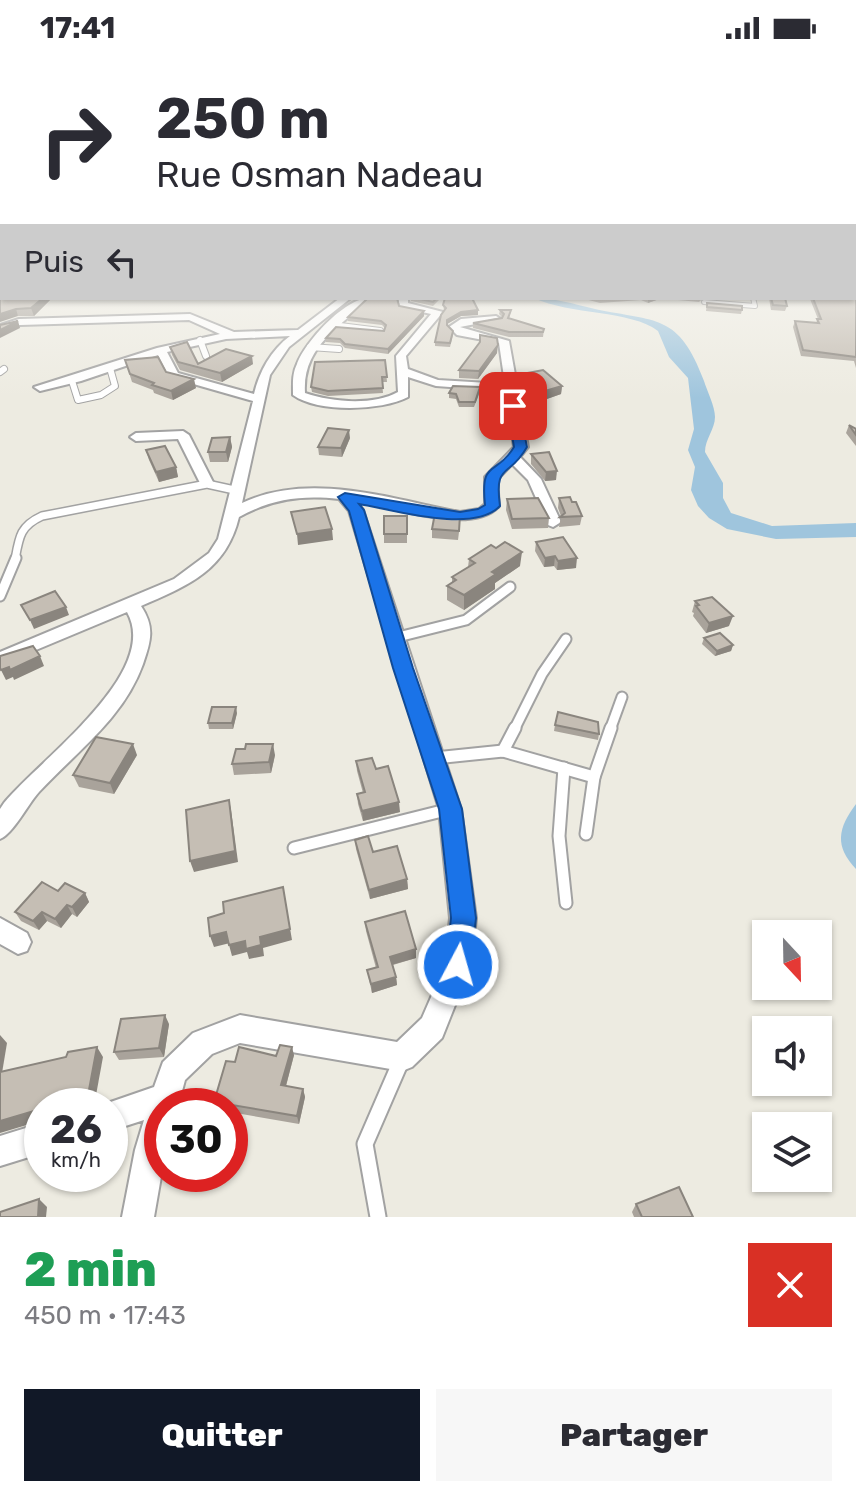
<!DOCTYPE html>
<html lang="fr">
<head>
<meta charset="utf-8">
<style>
  body { margin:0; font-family:Rubik,sans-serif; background:#f7f7f7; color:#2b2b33; height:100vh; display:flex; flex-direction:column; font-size:30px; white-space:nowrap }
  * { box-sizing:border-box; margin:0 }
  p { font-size:26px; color:#7c7c81 }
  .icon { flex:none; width:44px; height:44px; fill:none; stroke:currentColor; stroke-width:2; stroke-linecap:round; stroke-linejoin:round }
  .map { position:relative; height:1161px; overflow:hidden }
  .side { display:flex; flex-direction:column; background:#fff; flex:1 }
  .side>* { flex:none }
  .top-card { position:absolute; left:0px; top:0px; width:856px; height:244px; box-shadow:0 2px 6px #0004; background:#fff; color:#2b2b33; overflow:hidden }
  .needle { width:52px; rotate:158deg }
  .fabs { position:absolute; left:752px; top:864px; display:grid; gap:16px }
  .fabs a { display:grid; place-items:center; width:80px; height:80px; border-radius:0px; background:#fff; box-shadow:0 2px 6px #0004; font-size:40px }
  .speed { position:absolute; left:24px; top:1032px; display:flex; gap:16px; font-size:40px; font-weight:700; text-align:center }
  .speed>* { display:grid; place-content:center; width:104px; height:104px; border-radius:50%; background:#fff; box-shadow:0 2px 6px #0004; line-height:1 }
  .speed small { font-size:20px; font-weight:400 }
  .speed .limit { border:12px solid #d22; background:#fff; color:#111 }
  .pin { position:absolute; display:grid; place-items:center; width:68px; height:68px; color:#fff; margin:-34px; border-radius:16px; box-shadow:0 4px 12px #0006 }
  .me { position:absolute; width:88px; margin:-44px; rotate:6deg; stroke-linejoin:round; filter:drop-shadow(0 0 6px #0008) }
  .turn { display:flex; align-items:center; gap:28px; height:168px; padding:0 24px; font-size:36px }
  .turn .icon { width:104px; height:104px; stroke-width:2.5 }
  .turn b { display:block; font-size:56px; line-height:68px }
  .then { display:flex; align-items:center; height:76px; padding:0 24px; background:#0003; gap:16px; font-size:30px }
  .round { display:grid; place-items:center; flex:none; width:84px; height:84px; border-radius:0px; background:#f7f7f7 }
  .overview { display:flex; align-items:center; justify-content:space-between; height:136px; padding:0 24px }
  h1 { font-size:48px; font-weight:800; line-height:60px; color:#1e9e55 }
  .cta { display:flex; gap:16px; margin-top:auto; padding:16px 24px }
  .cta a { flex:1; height:92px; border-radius:0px; background:#111827; color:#fff; font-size:32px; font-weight:800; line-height:92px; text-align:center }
  .cta a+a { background:#f7f7f7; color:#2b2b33 }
  .status { display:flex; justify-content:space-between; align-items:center; height:56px; padding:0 40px; background:#fff; direction:ltr }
  .status svg { height:22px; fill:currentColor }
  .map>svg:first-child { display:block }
  .water { fill:#9fc5dd }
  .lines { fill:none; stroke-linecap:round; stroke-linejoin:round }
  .lane-far5-casing { stroke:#a2a2a2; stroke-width:6 }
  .lane-far4-casing { stroke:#a2a2a2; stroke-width:8 }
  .lane-far3-casing { stroke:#a2a2a2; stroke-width:10 }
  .lane-far2-casing { stroke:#a2a2a2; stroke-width:13 }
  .lane-far1-casing { stroke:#a2a2a2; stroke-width:15 }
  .lane-casing { stroke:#a2a2a2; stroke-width:19 }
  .street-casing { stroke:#a2a2a2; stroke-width:4 }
  .lane-far5 { stroke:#fff; stroke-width:4 }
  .lane-far4 { stroke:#fff; stroke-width:6 }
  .lane-far3 { stroke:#fff; stroke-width:7 }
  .lane-far2 { stroke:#fff; stroke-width:9 }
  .lane-far1 { stroke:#fff; stroke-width:11 }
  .lane { stroke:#fff; stroke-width:15 }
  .street { fill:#fff; fill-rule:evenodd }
  .wall { fill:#a9a39b }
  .shaded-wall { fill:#8a857e }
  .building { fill:#c5beb4; stroke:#8a857e; stroke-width:2 }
  .route { fill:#1a73e8; stroke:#114b97; stroke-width:2 }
</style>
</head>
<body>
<div class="status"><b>17:41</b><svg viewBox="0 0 49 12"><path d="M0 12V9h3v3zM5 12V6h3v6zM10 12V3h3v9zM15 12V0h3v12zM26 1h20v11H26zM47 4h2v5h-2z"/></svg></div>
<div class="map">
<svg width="856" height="1161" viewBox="0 0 856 1161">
  <rect width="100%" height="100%" fill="#edebe1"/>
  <g class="water">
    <path d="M534,242C556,242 573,248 595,253C656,266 679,257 704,325C707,335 715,350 715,361C715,373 705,383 705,396L723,427V442L731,457L772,470L856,467V481L776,483L727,473L709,462L698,450L691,434L695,411L688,394L694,373L688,322L669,301L658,275C631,254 570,259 534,242Z"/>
    <path d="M856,748V813C834,790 838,772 856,748Z"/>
  </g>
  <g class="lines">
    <defs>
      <path id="lane-far5" d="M704,246L755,250L753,242"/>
      <g id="lane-far4">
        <path d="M332,269L380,275"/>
        <path d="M200,284L206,300"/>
        <path d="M310,291L339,293"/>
        <path d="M0,316L4,313"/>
        <path d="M72,325L78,344L101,339L115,330L110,312"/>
      </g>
      <path id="lane-far3" d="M15,504C19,481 20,470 42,460L207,428L239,435"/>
      <g id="lane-far2">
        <path d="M0,540L16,502"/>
        <path d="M394,582L466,564L510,531"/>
        <path d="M514,674L542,618L566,583"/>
        <path d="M610,674L622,641"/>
      </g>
      <g id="lane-far1">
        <path d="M503,695L515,672"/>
        <path d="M435,702L503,695L594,721"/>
        <path d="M564,712L559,780L566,847"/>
        <path d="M586,778L594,721L611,672"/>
        <path d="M294,792L450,753"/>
      </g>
      <path id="lane" d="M378,1161L365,1088L401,1005"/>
      <g id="street">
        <rect x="854" y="180" width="2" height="3"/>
        <path d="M340,242H351L289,291L270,319L242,447C310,415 390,443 460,456L479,453L485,448V421L514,391L506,335L436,330L408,321V341C381,355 318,357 293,339C293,328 292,318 297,308C305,286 345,242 369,242C340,272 302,290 305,337C331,346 373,350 398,336L396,300L431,258L400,251L398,242H408V247L443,256L406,300L408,313L438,324L505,328L499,287L457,279L449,271L461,263L496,260L501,263L460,271L509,285L528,391L520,401L541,423L561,466L553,471L548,469L528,424L512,408L497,424L499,450C473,480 392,451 356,445L363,454L461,753L476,862L471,909L442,982L412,1011L402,1015L240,987L212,998L185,1024L178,1050H162V1115L154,1161H122L135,1094L144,1064L110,1075V1050H99L154,1031L163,1006L193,977L240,959L397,986L422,962L445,909L450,862L439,753L349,455L339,443C301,439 272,443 239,461C226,515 187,530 141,550C155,571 151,585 143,608C123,663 78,694 39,736C28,748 13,778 0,783V753L4,747C38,705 162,617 127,556L0,609V596L174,523L209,497L218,483L253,345L169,321L158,299L81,325L40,335L34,331L157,292L220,278L189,264L20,269L0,275V269L19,263L190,258L234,276L298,274ZM290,280C271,294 259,316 254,338L178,317L167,296L226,283Z"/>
        <path d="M183,375L189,379L214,428L212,431H202L178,383L136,385L130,381L136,377Z"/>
        <path d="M0,862L27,877L31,886L27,895L18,898L0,888Z"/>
        <path d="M42,1067V1097L0,1110V1080Z"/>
      </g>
    </defs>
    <use href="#lane-far5" class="lane-far5-casing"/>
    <use href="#lane-far4" class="lane-far4-casing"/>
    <use href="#lane-far3" class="lane-far3-casing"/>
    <use href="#lane-far2" class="lane-far2-casing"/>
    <use href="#lane-far1" class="lane-far1-casing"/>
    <use href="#lane" class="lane-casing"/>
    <use href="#street" class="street-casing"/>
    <use href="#lane-far5" class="lane-far5"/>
    <use href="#lane-far4" class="lane-far4"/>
    <use href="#lane-far3" class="lane-far3"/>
    <use href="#lane-far2" class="lane-far2"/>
    <use href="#lane-far1" class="lane-far1"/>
    <use href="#lane" class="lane"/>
    <use href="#street" class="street"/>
  </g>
  <g class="wall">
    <path d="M856,231V312L854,305L801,300L793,271L795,265L816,267L818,263L810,243L807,242H854Z"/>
    <path d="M2,242H88L51,243L34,260H18Z"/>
    <path d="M410,242H441L433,250L411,245Z"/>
    <path d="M581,242H662L648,247L641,244L600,247Z"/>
    <path d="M678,242H703L699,246L678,244Z"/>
    <path d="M769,242H785L787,250L785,255L771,254Z"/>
    <path d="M707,247L742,254L741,258L706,255Z"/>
    <path d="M443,249L478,259L461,260L447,268L453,279L450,291L435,290V286L444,254Z"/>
    <path d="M399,250L424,255V260L388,298L345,292L340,287L326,286V282L384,275L385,272L382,269L348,265V261Z"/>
    <path d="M500,254H511L509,263L544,273L543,281H509L473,272V267L502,261L499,258Z"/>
    <path d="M480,279L497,297L478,323L459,322V314L480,287Z"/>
    <path d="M170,291L198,308H253L222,326L180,314L172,299Z"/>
    <path d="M125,304L166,316L196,332L173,344L154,337L153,334L132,326Z"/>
    <path d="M385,304L387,326H382L383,337L328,340L312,336L311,331Z"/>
    <path d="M528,317L562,330L561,338L544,344L527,326Z"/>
    <path d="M480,331V336L474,351H459L456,343L449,342V337Z"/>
    <path d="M849,369L856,373V390L846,377Z"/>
    <path d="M230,381L232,391L228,406H210L208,396Z"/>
    <path d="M350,382L342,401L319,399L318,391Z"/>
    <path d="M146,394L176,411L178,421L159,426L149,404Z"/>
    <path d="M531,398L556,424L545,425L531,408Z"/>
    <path d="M559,442L572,446L582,460L580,469L559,471L561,460L558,452Z"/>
    <path d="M507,443L549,462L548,472L512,473L506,454Z"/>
    <path d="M407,460V487H384V478Z"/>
    <path d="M460,468L458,484L432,482V473Z"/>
    <path d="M536,486L576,512L557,514L554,510L544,511L535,495Z"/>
    <path d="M469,503L520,510L495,527V533L464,554L447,544V530L452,527V521L468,511Z"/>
    <path d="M695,545L729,570L706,577L693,560L694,557L692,556Z"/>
    <path d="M704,582L733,589L731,595L715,600L702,588Z"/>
    <path d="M237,657L233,673H209L208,667Z"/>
    <path d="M555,669L599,678L598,684L554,675Z"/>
    <path d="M245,693L275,699L271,717L234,719L232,708Z"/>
    <path d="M137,699L114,738L79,731L73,719Z"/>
    <path d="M356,705L376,713L400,756L363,765L358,748L357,738L363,737L357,715Z"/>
    <path d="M355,784L407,823L408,833L370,843L356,793Z"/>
    <path d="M58,835L85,837L89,846L77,861L72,858L61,872L47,865L39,874L21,865L15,856Z"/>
    <path d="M365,866L416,893V902L393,909L396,921L397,929L372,937L367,914L376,912L366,875Z"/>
    <path d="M169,968L164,1001L119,1004L114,996Z"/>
    <path d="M294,999L286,1030L303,1033L305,1041L299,1068L230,1056V1050H216L214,1046L235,1006L276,1000Z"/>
    <path d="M636,1148L693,1161H634L632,1156Z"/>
  </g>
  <g class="shaded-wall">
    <path d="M43,242H51V243L34,260L31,252Z"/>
    <path d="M648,242H662L648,247Z"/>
    <path d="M16,253L18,260L0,266V258Z"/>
    <path d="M478,254V259L461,260L447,268V264L461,256Z"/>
    <path d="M424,255V260L388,298V293Z"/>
    <path d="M18,265L20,272L0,282V274Z"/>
    <path d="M498,289L497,297L478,323L479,315Z"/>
    <path d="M252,300L253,308L222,326L220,317Z"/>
    <path d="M194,323L196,332L173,344L171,335Z"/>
    <path d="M562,330L561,338L544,344L545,335Z"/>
    <path d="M349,374L350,382L342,401L341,392Z"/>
    <path d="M230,381L232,391L228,406L226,396Z"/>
    <path d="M176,411L178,421L159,426L156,416Z"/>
    <path d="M557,415L556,424L545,425L546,416Z"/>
    <path d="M332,473L333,484L298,489L297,478Z"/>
    <path d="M522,496L520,510L495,527V533L464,554V539L492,516Z"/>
    <path d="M555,500L554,510L544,511L545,502Z"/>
    <path d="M577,502L576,512L557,514L558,505Z"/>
    <path d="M66,551L69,559L34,573L30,564Z"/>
    <path d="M733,560L729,570L706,577L709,567Z"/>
    <path d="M733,589L731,595L715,600L717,595Z"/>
    <path d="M40,600L44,610L14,624L13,621L6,624L1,614Z"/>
    <path d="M236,651L237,657L233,673L232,667Z"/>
    <path d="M133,688L137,699L114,738L110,727Z"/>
    <path d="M273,688L275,699L271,717L269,706Z"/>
    <path d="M229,744L231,754L238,806L194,816L190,805Z"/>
    <path d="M399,746L400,756L363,765L362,755Z"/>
    <path d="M407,823L408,833L370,843L369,834Z"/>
    <path d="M283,831L292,884L263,892L264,900L249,903L247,896L232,900L229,889L260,881Z"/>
    <path d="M85,837L89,846L77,861L72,851Z"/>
    <path d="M67,849L72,858L61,872L55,863Z"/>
    <path d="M42,856L47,865L39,874L33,865Z"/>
    <path d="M226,876L230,887L214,891L210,880Z"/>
    <path d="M416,893V902L391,909L390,901Z"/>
    <path d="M396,921L397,929L372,937L371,928Z"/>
    <path d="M165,959L169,968L164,1001L159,992Z"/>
    <path d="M0,979L7,987L0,1029Z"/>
    <path d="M97,991L103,1001L94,1050H86Z"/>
    <path d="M292,991L294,999L284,1037L281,1029Z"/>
    <path d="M303,1033L305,1041L299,1068L297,1060Z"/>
    <path d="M34,1055L42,1060V1067L40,1065L0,1077V1065Z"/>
    <path d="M39,1143L47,1151L46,1161H38Z"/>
  </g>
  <g class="building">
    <path d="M854,184H856V222L855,221L854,225Z"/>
    <path d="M2,229V242H43L31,252L16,253L0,258V231Z"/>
    <path d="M854,231H856V301L803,294L795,265L819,267L817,263H821L813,242H854Z"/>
    <path d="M368,242H397L399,250L424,255L388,293L345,288L340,283L326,282L336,271L384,275L386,269L381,265L348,261Z"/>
    <path d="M416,242H437L433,246Z"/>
    <path d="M445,242H472L478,254L461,256L447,264V269L453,275L450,287L435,286L441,259L446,252L443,249Z"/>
    <path d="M771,242H785L787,250L773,249Z"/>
    <path d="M707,247L742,250V254L707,251Z"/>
    <path d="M500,254H511L508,262L544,273L543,276H509L473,267L502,262L504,258Z"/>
    <path d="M18,265L0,274V269Z"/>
    <path d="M480,279L497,282L498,289L479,315L459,314L480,286Z"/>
    <path d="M187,286L198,308L226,293L252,300L220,317L178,306L170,291Z"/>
    <path d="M158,301L166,316L194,323L171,335L152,329L154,327L130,318L125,304Z"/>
    <path d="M385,304L387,321H382L383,332L328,335L311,331L315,306Z"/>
    <path d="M543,314L562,330L545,335L528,317Z"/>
    <path d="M453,330L480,331L475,346H459L456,338L449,337Z"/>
    <path d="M849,369L856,373V379Z"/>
    <path d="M328,372L349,374L341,392L318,391Z"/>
    <path d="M230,381L226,396H208L212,382Z"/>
    <path d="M165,390L176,411L156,416L146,394Z"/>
    <path d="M549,396L557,415L546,416L531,398Z"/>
    <path d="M570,441L572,446H576L582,460L560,461L565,457L559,442Z"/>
    <path d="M538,442L549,462L512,463L507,443Z"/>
    <path d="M325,451L332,473L297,478L291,456Z"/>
    <path d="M435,457L460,459L459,475L432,473Z"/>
    <rect x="384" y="460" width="23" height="18"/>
    <path d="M563,481L577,502L558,505L555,500L545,502L536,486Z"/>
    <path d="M505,486L522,496L492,516L496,518L464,539L447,530L456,524L452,521L475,507L469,503L491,489L496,492Z"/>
    <path d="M55,535L66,551L30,564L21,549Z"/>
    <path d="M712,541L733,560L709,567L696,550L699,549L695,545Z"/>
    <path d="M720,577L733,589L717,595L704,582Z"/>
    <path d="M33,590L40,600L10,614L9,611L1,614L0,612V600Z"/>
    <path d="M212,651H236L232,667H208Z"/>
    <path d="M558,656L598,666L599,678L555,669Z"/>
    <path d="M96,681L133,688L110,727L73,719Z"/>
    <path d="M246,688H273L269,706L232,708L236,693H245Z"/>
    <path d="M372,702L376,713L388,710L399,746L362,755L357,738L365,736L356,705Z"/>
    <path d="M229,744L235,795L190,805L186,754Z"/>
    <path d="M368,780L373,796L397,790L407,823L369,834L355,784Z"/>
    <path d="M42,826L58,835L65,827L85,837L72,851L67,849L55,863L42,856L33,865L15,856Z"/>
    <path d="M283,831L290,873L260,881L261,889L246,893L245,885L229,889L226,876L210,880L208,862L224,857L223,846Z"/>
    <path d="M405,855L416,893L390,901L396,921L371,928L367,914L378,911L365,866Z"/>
    <path d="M165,959L159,992L114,996L121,963Z"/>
    <path d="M280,989L292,991L281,1029L303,1033L297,1060L214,1046L226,1005L235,1006L239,991L276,1000Z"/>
    <path d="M97,991L86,1050H42V1060L37,1062L34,1055L0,1065V1016L66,1001L68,996Z"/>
    <path d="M679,1131L693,1161H642L636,1148Z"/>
    <path d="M39,1143L38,1161H0V1156Z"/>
  </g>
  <linearGradient id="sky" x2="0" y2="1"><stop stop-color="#8bbbe4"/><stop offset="0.53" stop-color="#f7f6f2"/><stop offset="1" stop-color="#f7f6f2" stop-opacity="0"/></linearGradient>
  <rect width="856" height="342" fill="url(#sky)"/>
  <path class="route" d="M513,347L519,350L527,391C509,423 494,406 500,450C474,478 394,454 359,448L364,454L413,612L462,753L476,862L471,909L468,918L458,922L449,918L445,909L451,862L439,753L393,612L349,455L338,441L345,437L460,456L478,453L485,449C480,402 496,421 514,391L507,350Z"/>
</svg>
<div class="fabs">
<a><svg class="needle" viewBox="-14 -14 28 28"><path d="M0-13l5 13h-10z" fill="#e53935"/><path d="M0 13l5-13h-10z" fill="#7c7c81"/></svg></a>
<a><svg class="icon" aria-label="sound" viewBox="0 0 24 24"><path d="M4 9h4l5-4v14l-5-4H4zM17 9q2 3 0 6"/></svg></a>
<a><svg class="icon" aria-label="layers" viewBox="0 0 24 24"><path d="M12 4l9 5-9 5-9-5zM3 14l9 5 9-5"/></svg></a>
</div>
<div class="speed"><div>26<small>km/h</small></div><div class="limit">30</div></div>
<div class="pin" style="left:513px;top:350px;background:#d93025"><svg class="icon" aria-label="arrive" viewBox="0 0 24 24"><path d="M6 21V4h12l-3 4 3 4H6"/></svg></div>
<svg class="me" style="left:458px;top:909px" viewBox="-20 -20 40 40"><circle r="17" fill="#1a73e8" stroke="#fff" stroke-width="3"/><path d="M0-11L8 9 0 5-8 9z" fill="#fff"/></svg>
<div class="top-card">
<div class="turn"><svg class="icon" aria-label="right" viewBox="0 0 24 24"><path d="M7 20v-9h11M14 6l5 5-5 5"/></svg><div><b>250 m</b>Rue Osman Nadeau</div></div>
<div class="then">Puis<svg class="icon" aria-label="left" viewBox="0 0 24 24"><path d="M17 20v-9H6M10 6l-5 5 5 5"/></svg></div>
</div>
</div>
<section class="side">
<div class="overview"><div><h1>2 min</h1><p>450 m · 17:43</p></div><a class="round" style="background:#d93025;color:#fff"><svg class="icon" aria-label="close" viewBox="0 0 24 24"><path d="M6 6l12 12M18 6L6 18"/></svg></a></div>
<div class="cta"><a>Quitter</a><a>Partager</a></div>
</section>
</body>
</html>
